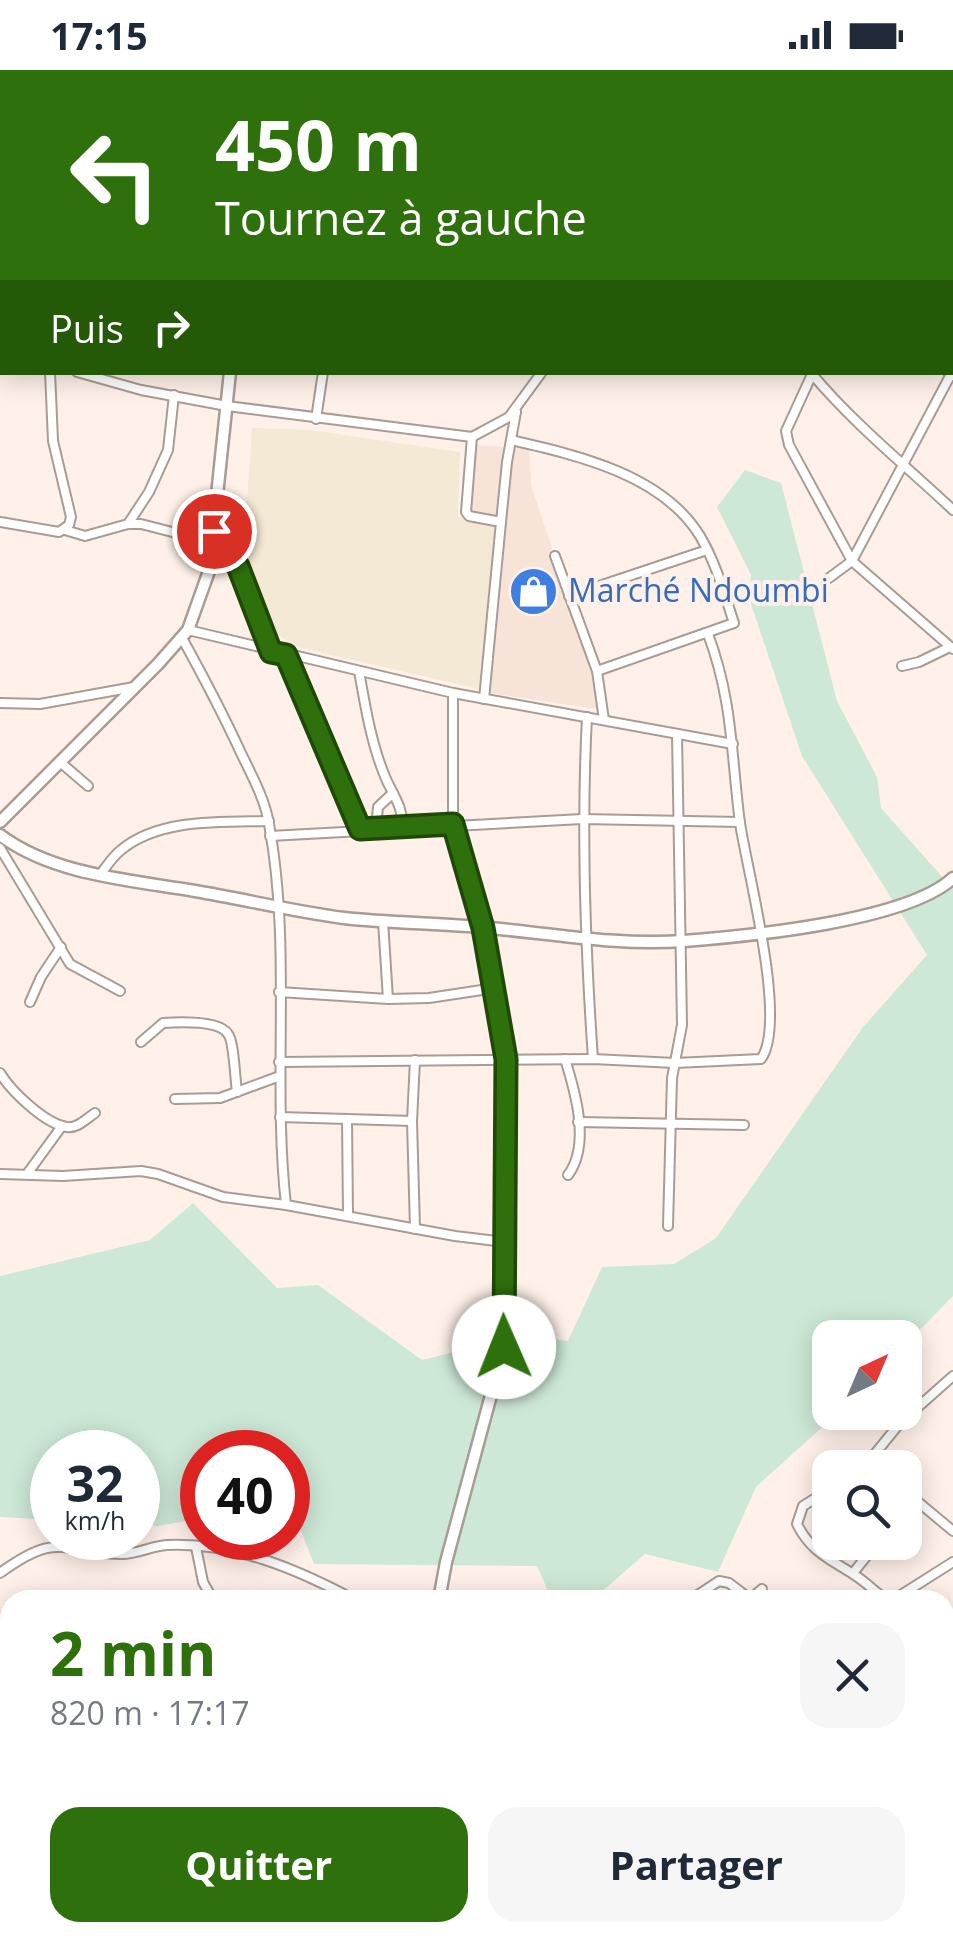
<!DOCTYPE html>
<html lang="fr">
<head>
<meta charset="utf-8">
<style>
  body { margin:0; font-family:"Open Sans",sans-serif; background:#f6f6f7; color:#1f2937; height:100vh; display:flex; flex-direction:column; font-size:38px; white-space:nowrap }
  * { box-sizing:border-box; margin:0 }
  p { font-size:32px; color:#747a83 }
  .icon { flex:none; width:55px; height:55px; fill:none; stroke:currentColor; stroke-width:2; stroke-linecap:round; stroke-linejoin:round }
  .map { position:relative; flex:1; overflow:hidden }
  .sheet { position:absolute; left:0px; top:1520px; width:955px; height:352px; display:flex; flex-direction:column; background:#fff; border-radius:30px 30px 0 0; box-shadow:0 5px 25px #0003 }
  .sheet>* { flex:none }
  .guide { position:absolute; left:0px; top:0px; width:955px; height:305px; box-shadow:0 5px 25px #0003; background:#2e700b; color:#fff; overflow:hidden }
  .needle { width:65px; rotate:44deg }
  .tools { position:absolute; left:812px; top:1250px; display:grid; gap:20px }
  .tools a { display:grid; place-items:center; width:110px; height:110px; border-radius:20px; background:#fff; box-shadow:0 5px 25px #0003; font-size:50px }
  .speed { position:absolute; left:30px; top:1360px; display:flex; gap:20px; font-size:50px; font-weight:700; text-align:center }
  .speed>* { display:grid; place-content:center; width:130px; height:130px; border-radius:50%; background:#fff; box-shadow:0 5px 25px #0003; line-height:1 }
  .speed small { font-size:25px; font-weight:400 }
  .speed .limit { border:15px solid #d22; background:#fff; color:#111 }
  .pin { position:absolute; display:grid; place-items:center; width:85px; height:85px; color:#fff; margin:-42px; border:5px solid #fff; border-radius:50%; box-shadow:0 2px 10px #0007 }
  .me { position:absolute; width:110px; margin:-55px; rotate:359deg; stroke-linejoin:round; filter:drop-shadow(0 0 8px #0008) }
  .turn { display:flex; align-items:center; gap:35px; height:210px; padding:0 50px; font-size:45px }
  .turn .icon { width:130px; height:130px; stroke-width:2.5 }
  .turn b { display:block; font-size:70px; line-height:85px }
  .then { display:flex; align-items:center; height:95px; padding:0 50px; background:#0003; gap:20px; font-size:38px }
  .round { display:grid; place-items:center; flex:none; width:105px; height:105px; border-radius:30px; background:#f6f6f7 }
  .headline { display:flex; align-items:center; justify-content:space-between; height:170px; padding:0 50px }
  h1 { font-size:60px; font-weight:700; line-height:75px; color:#2e700b }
  .button { display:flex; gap:20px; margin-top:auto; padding:20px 50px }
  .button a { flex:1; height:115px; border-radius:30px; background:#2e700b; color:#fff; font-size:40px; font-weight:700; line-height:115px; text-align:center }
  .button a+a { background:#f6f6f7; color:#1f2937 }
  .status { display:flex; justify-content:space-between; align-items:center; height:70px; padding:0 50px; background:#fff; direction:ltr }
  .status svg { height:28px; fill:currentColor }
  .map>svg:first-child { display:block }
  .built { fill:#f7e3d7 }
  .education { fill:#f4e9d4 }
  .green { fill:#cde8d7 }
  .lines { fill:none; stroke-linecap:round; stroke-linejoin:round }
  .minor-casing { stroke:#a89c95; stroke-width:12 }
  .tertiary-casing { stroke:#a89c95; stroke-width:15 }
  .secondary-casing { stroke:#a89c95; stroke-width:16 }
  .trunk-casing { stroke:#a89c95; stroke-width:18 }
  .minor { stroke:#fff; stroke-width:8 }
  .tertiary { stroke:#fff; stroke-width:10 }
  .secondary { stroke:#fff; stroke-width:11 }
  .trunk { stroke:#fff; stroke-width:12 }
  .route-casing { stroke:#1e4907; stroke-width:25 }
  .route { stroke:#2e700b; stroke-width:18 }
  .labels { text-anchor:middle; stroke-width:8; stroke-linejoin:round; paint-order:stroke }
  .shop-label { font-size:32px; fill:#366cbe; stroke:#fff1e9; text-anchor:start }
</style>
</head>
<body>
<div class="status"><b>17:15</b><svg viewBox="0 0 49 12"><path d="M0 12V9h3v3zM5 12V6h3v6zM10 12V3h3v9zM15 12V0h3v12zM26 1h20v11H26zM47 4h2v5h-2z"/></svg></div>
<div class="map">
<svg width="953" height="1871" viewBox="0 0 953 1871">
  <rect width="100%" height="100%" fill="#fff1e9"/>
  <path class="built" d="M476,375L529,379L531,415L589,591L597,639L489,623L506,451L471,444Z"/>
  <path class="education" d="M252,358L310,360L460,382L458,447L496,454L479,619L293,576L274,561L244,473Z"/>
  <path class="green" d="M745,400L781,413L837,631L877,707L881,738L953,819V1226L905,1275V1268H830V1342L838,1343L756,1417L718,1502L645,1484L592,1530H552L537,1496L314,1494L298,1453L288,1449V1382H202V1448L158,1456L138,1455V1382H52V1450L0,1447V1206L150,1170L193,1133L277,1218L318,1215L422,1290L521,1265L568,1271L602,1197L674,1194L716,1168L863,957L927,885L802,686L748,525L751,505L717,437Z"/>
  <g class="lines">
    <defs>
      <g id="minor">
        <path d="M578,2L583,0"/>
        <path d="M794,2V0"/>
        <path d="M952,33L953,32"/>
        <path d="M0,40L2,43"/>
        <path d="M0,52L2,51"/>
        <path d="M0,86L2,83"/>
        <path d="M952,109H953"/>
        <path d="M0,209L2,211"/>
        <path d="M77,302L141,320L227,336L472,367L509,347L542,302"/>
        <path d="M813,302L786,361L789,375L852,491L953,579"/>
        <path d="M812,304C854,354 905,395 953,440"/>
        <path d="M316,349L323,302"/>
        <path d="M472,367L466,442L469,446L501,452L484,629"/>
        <path d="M511,370C576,385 662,404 700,466C716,493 724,523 734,553L597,601L604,650"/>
        <path d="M0,452L59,462L69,455L71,447L53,371L50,302"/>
        <path d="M501,452L507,392L516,342"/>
        <path d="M128,454L149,422L168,380L174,325"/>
        <path d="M65,460L85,466L128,454H141L180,464L214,461"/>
        <path d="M214,470L238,495L271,582"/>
        <path d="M555,486L597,601"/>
        <path d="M829,508L852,491L951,304"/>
        <path d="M569,526L707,480"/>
        <path d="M188,560L453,623L733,674"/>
        <path d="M182,568C203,606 223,644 241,683C252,706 265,729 269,754C292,879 272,1009 286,1135L455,1166L505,1172"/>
        <path d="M286,585L360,759"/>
        <path d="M902,596L919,592L950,577"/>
        <path d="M359,601C365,635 371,672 384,704C391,723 404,736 402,757"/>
        <path d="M453,623V754L483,857"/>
        <path d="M0,633L40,634L134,617"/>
        <path d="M587,647C581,762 585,874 593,989"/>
        <path d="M60,692L88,716"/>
        <path d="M376,758L378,737L393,723"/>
        <path d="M270,766L582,749L740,752"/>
        <path d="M0,778L70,894L120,921"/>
        <path d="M100,805C106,797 113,786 121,780C159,748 222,752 269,751"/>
        <path d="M279,922L388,929L383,851"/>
        <path d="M388,929L429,928L495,918"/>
        <path d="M30,932L41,907L61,877"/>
        <path d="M141,972L163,953C179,952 219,950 228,964C234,971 235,1009 237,1022"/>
        <path d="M565,989C575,1021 591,1075 568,1105"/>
        <path d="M279,992L593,989L675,993L761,989C788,952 747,801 740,753C731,684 733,631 708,564"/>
        <path d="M0,1003C11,1021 45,1054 67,1057C77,1059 87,1048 95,1043"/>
        <path d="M175,1029L220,1028L280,1006"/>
        <path d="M280,1047L347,1049L348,1144"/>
        <path d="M347,1049L412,1051L415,990"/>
        <path d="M412,1051L415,1159"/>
        <path d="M578,1052L744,1055"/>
        <path d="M0,1104L63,1106L141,1101L158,1104L223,1127L286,1135"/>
        <path d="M27,1104L62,1056"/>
        <path d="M668,1156L672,1008L682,955L677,664"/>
        <path d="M865,1396L900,1353L953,1306"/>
        <path d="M830,1419L803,1436L797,1454C810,1481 830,1489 853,1504C865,1511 875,1522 887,1530"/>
        <path d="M905,1421L953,1461"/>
        <path d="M905,1441L917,1431"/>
        <path d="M196,1477L203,1512L213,1530"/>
        <path d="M0,1503C59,1460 60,1483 122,1484C138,1484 151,1476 167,1475C234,1472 297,1499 355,1530"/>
        <path d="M853,1503L878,1472"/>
        <path d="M690,1530L719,1511L729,1513L750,1529"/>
        <path d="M749,1530L762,1519"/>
        <path d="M893,1530L953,1492"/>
        <path d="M945,1570L953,1574"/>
        <path d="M945,1658L953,1648"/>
        <path d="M0,1697L10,1699"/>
        <path d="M0,1737L10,1734"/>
        <path d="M945,1785L953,1774"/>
        <path d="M945,1795L953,1805"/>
        <path d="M0,1854L10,1851"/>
        <path d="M60,1862L61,1871"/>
        <path d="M169,1862L170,1871"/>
        <path d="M262,1862L264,1871"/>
        <path d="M418,1862L420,1871"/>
        <path d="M648,1862L658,1871"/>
        <path d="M770,1862L777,1871"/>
        <path d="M905,1862L915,1871"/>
        <path d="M302,1871L333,1862"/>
      </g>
      <g id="tertiary">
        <path d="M55,2L56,0"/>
        <path d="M0,281L2,276"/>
        <path d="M0,752L158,594L188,560L209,501L230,302"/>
        <path d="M0,765C53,805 131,810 195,821C243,829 296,842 344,848C389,853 435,853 480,857C548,863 615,876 684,871C749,866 907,851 953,808"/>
        <path d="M439,1530L446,1492L504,1277L506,989L483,857"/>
        <path d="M945,1789L953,1787"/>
        <path d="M495,1862L498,1871"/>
        <path d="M591,1871L626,1862"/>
      </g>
      <g id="secondary">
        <path d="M502,0V2"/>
        <path d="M475,2L479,0"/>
      </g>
      <g id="trunk">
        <path d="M324,0L339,2"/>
        <path d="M951,302L953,304"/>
      </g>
    </defs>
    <use href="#minor" class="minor-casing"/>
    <use href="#tertiary" class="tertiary-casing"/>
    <use href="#secondary" class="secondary-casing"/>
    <use href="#trunk" class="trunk-casing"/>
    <use href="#minor" class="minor"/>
    <use href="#tertiary" class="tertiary"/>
    <use href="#secondary" class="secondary"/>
    <use href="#trunk" class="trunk"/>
  </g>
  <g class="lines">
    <defs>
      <path id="route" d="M214,461V470L238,496L271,582L286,585L360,759L453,754L483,858L506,989L504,1277"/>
    </defs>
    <use href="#route" class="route-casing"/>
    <use href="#route" class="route"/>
  </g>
  <defs>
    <symbol id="shop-disc" viewBox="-11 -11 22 22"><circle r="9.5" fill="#3f7fe0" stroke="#fff1e9"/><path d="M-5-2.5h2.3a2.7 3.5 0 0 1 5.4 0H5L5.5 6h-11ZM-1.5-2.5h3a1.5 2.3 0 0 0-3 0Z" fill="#fff"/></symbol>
  </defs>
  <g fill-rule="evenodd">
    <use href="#shop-disc" x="506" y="494" width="55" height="55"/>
  </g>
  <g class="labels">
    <g class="shop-label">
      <text x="568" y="532">Marché Ndoumbi</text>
    </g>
  </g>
</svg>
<div class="tools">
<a><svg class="needle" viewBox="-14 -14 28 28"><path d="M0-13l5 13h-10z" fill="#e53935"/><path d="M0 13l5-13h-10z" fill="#747a83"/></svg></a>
<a><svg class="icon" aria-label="search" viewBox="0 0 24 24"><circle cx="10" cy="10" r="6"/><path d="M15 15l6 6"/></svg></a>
</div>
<div class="speed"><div>32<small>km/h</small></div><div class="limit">40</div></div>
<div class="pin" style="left:214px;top:461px;background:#d93025"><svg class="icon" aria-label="arrive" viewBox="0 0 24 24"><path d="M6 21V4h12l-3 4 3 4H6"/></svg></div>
<svg class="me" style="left:504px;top:1277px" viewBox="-20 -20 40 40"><circle r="19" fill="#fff"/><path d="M0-13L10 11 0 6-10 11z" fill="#2e700b"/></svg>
<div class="guide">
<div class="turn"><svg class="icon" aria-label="left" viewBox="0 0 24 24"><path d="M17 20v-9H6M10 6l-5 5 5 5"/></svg><div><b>450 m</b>Tournez à gauche</div></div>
<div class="then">Puis<svg class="icon" aria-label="right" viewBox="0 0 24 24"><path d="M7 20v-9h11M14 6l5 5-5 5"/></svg></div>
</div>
<section class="sheet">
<div class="headline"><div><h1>2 min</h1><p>820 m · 17:17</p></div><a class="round"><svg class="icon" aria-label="close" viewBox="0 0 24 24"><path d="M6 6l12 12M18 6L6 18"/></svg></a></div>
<div class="button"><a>Quitter</a><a>Partager</a></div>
</section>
</div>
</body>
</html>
